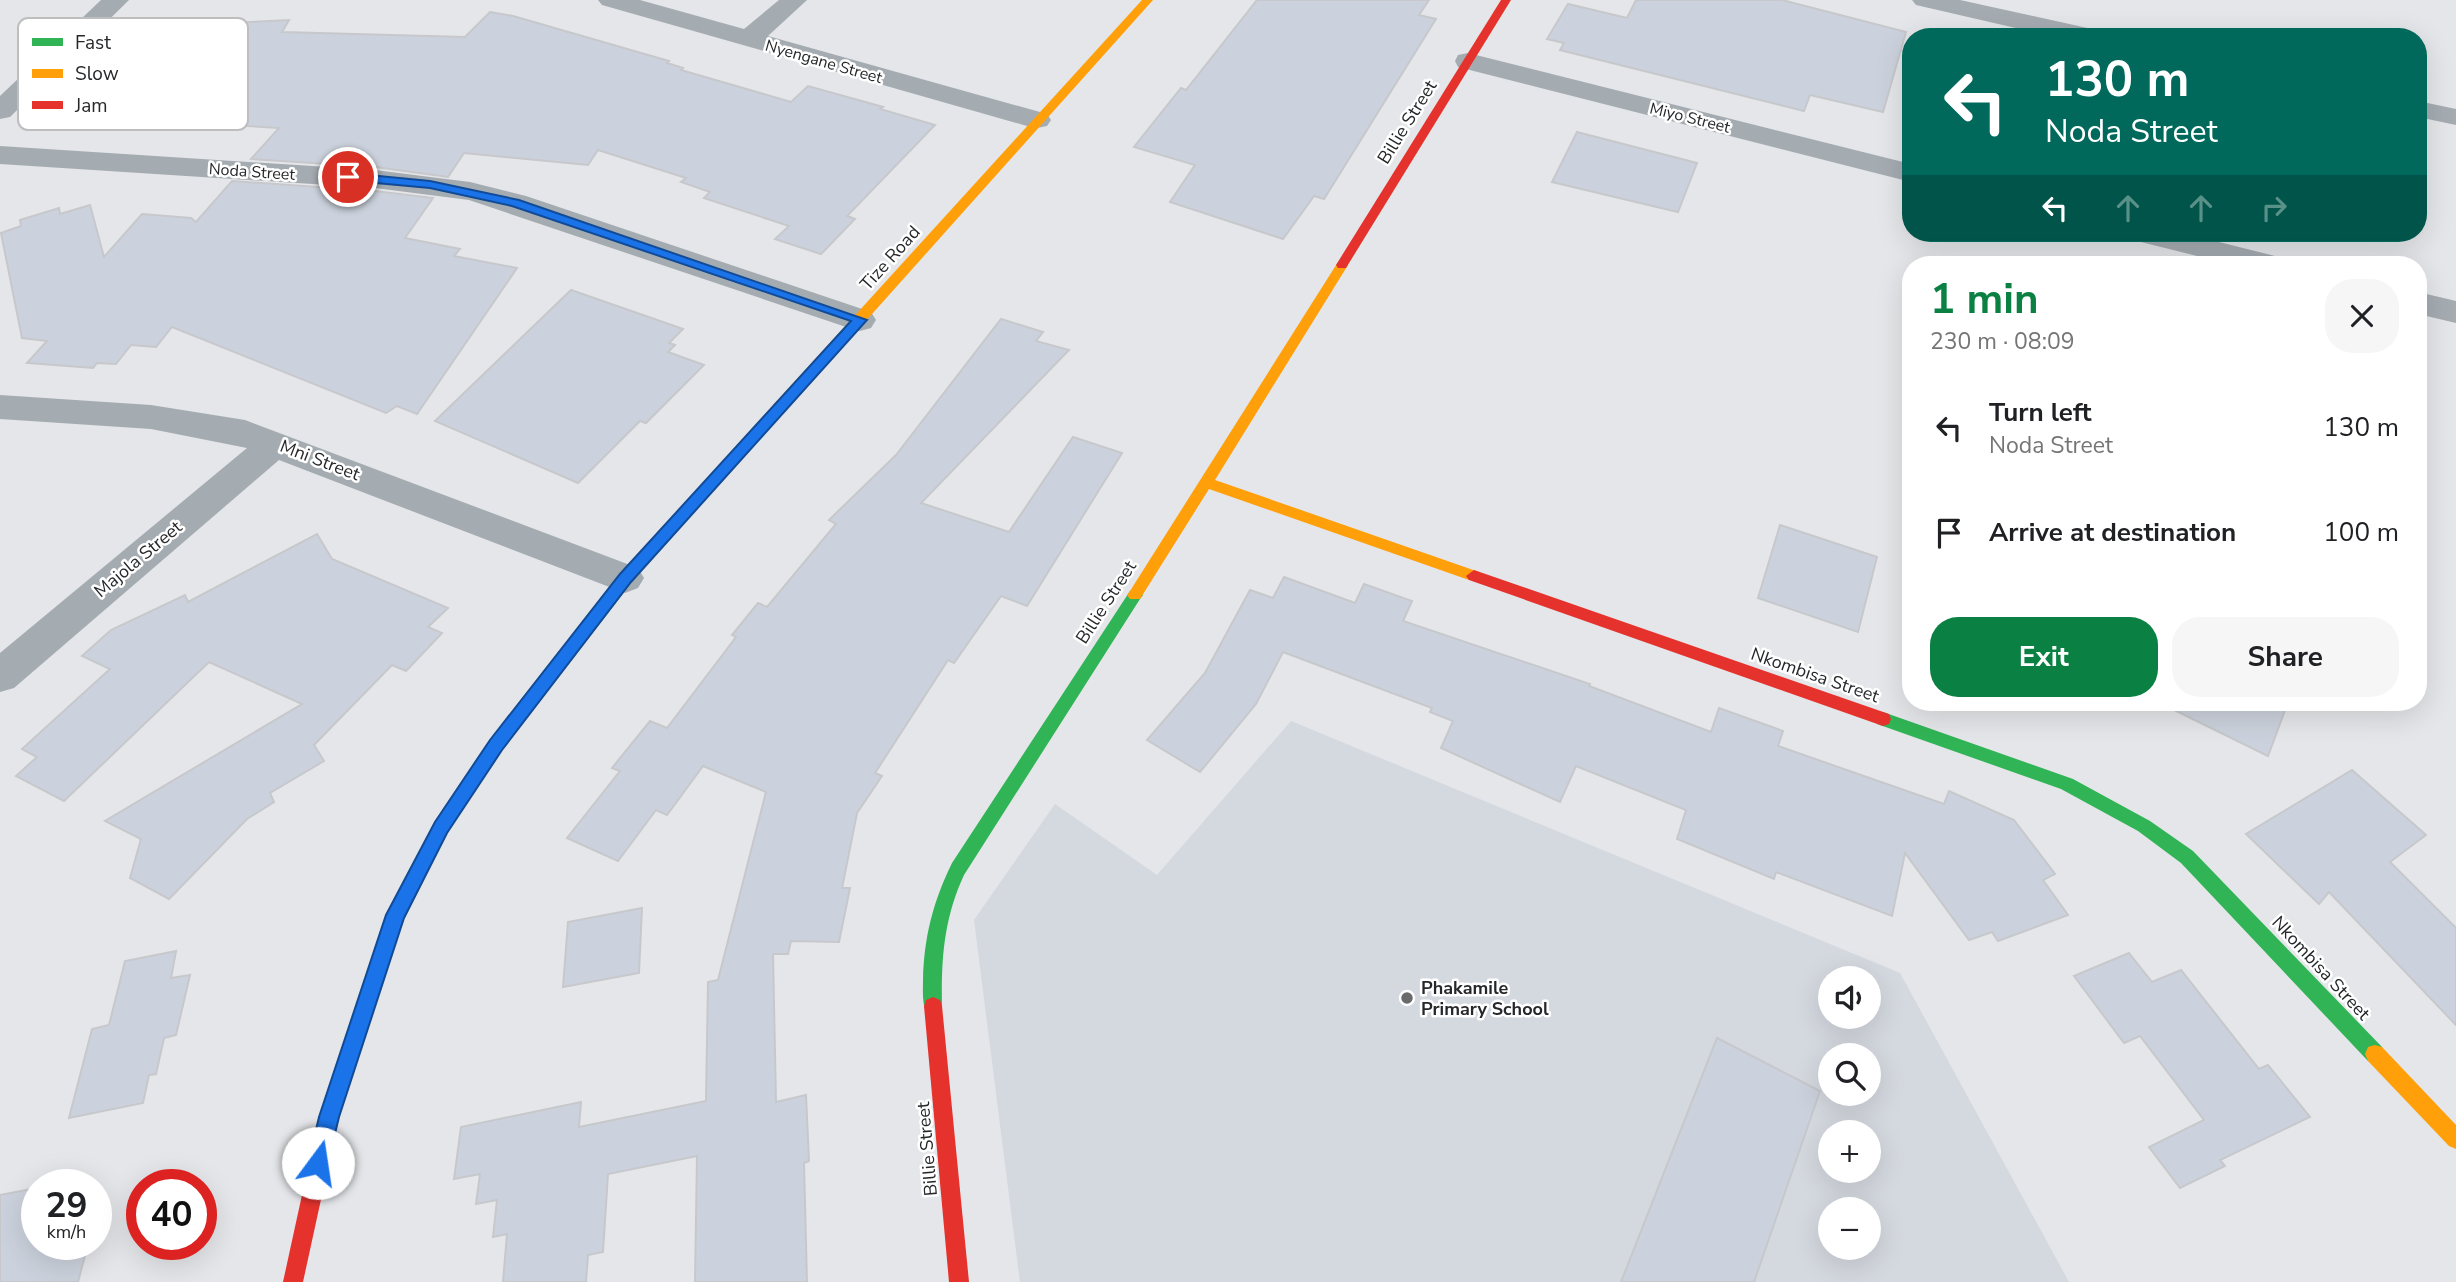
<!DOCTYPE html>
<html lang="en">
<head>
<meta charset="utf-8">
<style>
  body { margin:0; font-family:"Nunito Sans",sans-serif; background:#f6f6f6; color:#202124; height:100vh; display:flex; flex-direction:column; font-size:26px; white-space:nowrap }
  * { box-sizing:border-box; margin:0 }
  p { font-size:23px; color:#757577 }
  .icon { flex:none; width:38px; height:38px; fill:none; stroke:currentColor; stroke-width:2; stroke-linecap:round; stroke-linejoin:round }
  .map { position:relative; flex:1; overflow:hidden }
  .panel { position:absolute; left:1902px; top:256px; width:525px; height:455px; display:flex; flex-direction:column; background:#fff; border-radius:28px; box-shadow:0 7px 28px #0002 }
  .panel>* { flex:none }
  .banner { position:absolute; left:1902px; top:28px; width:525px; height:214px; border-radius:28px; box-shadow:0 7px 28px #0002; background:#00695c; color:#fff; overflow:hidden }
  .fabs { position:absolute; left:1818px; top:966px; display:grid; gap:14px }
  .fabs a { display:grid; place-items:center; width:63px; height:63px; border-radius:50%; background:#fff; box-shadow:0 7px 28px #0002; font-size:35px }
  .speed { position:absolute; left:21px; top:1169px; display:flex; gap:14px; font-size:35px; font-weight:700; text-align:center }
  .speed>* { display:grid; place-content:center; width:91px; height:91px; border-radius:50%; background:#fff; box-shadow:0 7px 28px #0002; line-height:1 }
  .speed small { font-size:18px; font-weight:400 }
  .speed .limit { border:10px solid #d22; background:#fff; color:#111 }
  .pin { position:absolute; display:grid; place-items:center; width:60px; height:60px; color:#fff; margin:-30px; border:4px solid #fff; border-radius:50%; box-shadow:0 2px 7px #0007 }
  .me { position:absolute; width:77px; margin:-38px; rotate:14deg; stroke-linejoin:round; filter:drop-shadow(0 0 5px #0008) }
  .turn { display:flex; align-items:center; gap:24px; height:147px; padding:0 28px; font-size:32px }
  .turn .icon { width:91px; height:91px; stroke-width:2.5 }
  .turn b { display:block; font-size:49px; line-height:60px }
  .lanes { display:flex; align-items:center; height:66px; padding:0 28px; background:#0003; justify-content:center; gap:35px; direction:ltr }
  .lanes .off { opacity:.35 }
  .round { display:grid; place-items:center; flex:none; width:74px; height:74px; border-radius:28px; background:#f6f6f6 }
  .summary { display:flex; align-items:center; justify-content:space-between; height:119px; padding:0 28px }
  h1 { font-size:42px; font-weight:700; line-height:52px; color:#0b8043 }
  .action { display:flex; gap:14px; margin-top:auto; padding:14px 28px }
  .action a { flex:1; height:80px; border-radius:28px; background:#0b8043; color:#fff; font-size:28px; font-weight:700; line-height:80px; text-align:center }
  .action a+a { background:#f6f6f6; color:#202124 }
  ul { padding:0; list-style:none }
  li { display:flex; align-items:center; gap:21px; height:105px; padding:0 28px }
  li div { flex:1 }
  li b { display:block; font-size:26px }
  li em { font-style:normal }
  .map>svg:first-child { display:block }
  .built { fill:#d4d8df; fill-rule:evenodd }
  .building { fill:#ccd2dd; stroke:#c7c8cb; stroke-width:2 }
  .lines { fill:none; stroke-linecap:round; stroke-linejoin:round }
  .street { fill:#a5acb1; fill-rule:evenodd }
  .fast { fill:#30b455; fill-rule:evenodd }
  .slow { fill:#ff9f0a; fill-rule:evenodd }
  .jam { fill:#e5322d; fill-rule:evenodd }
  .route { fill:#1a73e8; stroke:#114b97; stroke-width:2 }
  .poi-dot { fill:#686a6c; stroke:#fff; stroke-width:2.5 }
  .labels { text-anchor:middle; stroke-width:5; stroke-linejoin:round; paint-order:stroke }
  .far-street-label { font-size:16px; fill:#262729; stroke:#fff }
  .street-label { font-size:18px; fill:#262729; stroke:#fff }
  .poi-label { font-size:18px; font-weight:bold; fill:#262729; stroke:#fff; text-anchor:start }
  .key { fill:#fff; stroke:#bebebf; stroke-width:2 }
  .key-label { font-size:19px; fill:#262729 }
</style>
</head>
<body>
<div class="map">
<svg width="2456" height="1282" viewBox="0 0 2456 1282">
  <rect width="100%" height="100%" fill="#e4e6e9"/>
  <path class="built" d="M1291,721L1900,973L2069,1282H1020L974,920L1055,804L1157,875ZM1830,978H1869V1017H1830ZM1830,1055H1869V1094H1830ZM1830,1132H1869V1171H1830ZM1830,1209H1869V1248H1830Z"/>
  <g class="building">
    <path d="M1257,0H1429L1419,15L1436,19L1324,199L1314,196L1283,239L1170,202L1195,165L1134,147L1181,88L1186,90Z"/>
    <path d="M1636,0H1782L1906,32L1883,112L1810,95L1804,111L1560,50L1564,43L1547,39L1568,4L1627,18Z"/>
    <path d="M490,12L513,16L669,61L667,63L683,68L681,70L791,102L808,86L883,107L880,109L935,125L847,216L855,219L821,254L775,239L789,226L704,198L710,192L681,182L686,178L598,150L588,165L464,153L448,177L375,167L251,159L279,128L167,121L144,127L72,60L156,82L186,31L229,26L231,23L289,20L282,32L465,37Z"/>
    <path d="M1577,132L1697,163L1678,212L1552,182Z"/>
    <path d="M232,181L375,191L433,198L405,238L460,249L454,256L517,268L417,414L397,406L386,413L172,327L156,347L131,345L116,364L97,363L93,368L27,363L47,341L22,338L1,233L21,226L20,220L59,208L60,214L90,205L104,257L142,214L191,218L196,222Z"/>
    <path d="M571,290L683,329L669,343L675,345L668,352L704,365L646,423L640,421L578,483L435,421Z"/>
    <path d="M1001,319L1043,332L1036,341L1069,350L921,503L1009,532L1073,437L1122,453L1027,606L1001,596L954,663L948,660L875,773L882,776L857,813L842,888H850L839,942L791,941L788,954H773L776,1102L806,1095L809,1161L804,1163L807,1282H695L697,1156L608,1174L603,1252L588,1255L586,1282H503L507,1234L493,1237L497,1200L476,1204L480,1174L454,1179L461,1127L581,1102L579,1127L706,1101L708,982L718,980L766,792L703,766L667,815L656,810L618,861L567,838L620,771L612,768L650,721L667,728L736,637L732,635L758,603L767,607L836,524L829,520L896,455Z"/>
    <path d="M1780,525L1877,557L1858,632L1758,598Z"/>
    <path d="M317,534L332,559L448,608L428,627L442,633L406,671L392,665L314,745L324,761L270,793L274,802L247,819L169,899L130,878L141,839L105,821L302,704L209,662L64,801L16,776L37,757L22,749L110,669L82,656L111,630L185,595L188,602Z"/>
    <path d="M1284,577L1355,603L1364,584L1412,601L1403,621L1590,684L1589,686L1711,732L1719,708L1783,731L1778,746L1944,804L1949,791L2014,820L2055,874L2043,880L2068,915L1998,941L1992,932L1969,940L1905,853L1892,916L1776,872L1774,879L1677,839L1686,810L1576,766L1560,802L1441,748L1453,721L1430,712L1432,708L1283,652L1256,704L1200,772L1147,740L1205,673L1250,590L1273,598Z"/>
    <path d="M2158,702H2288L2268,756Z"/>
    <path d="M2352,770L2426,835L2390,862L2456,928V1025L2329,892L2319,904L2246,834Z"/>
    <path d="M642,908L639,973L563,987L568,922Z"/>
    <path d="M176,951L171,978L190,975L176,1035L164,1038L156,1074L149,1075L143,1103L69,1118L92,1029L109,1025L125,961Z"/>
    <path d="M2129,953L2152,982L2181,970L2259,1069L2268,1065L2310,1117L2220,1160L2225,1166L2180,1188L2149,1147L2204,1120L2140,1036L2124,1043L2074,976Z"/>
    <path d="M1717,1038L1820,1091L1754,1282H1621Z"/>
    <path d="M37,1188V1244H88L78,1282H0V1195Z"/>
  </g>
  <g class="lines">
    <g class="street">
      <path d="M101,0H129L10,117L0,119V96Z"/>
      <path d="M598,0H640L744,29L779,0H807L768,36L1047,114L1051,120L1047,126L1037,128L1027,126L602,5Z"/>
      <path d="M1912,0H1960L2101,31L2105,37H2055L1916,5Z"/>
      <path d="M1468,53L1911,164V182L1458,67L1455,61L1458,55Z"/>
      <path d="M2418,101L2456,109V125L2418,117Z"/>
      <path d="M0,146L375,170L470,182L526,196L871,312L876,320L871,328L860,331L849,328L469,200L375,188L0,164Z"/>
      <path d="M2129,233H2183L2279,257L2284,264H2229L2133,240Z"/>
      <path d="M2418,292L2456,301V323L2418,314Z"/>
      <path d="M0,395L151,405L245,420L638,568L644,578L638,588L625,593L279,460L14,688L0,692V653L247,448L151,429L0,419Z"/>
    </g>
    <g class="fast">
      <path d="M633,564L641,570L638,574L502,750L447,833L397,933L391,935L385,933L382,927L385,921L435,823L490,740L628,566Z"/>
      <path d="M1135,589L1140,591L1143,595L1140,599L964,875C944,918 941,959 942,1006L940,1012L933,1015L926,1012C922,1002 923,991 923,980C924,937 933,902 952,863L1130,591Z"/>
      <path d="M1883,712L2073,779L2150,821L2193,851L2382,1047L2385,1054L2382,1061L2375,1063L2368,1061L2181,863L2138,831L2061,789L1877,724L1875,719L1877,714Z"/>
    </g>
    <g class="slow">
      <path d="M1142,0H1153L787,409H777L775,405L777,401Z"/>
      <path d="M1342,261L1348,265L1215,480L1479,572L1482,576L1479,580H1469L1209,489L1140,599H1130L1127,595L1130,591L1338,262Z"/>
      <path d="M2375,1045L2382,1047L2456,1125V1149L2449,1146L2368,1061L2365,1054L2368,1047Z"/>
    </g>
    <g class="jam">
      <path d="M1501,0H1511L1346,268H1338L1336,265Z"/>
      <path d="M782,400L787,401L789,405L787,409L638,574H628L625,570L628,566L777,401Z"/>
      <path d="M1474,570L1889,714L1891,719L1889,724L1883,726L1469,580L1466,576Z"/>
      <path d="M391,919L397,921L400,927L339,1117L303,1282H283L319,1117L382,927L385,921Z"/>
      <path d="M933,997L940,1000L942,1006L969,1282H949L924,1006L926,1000Z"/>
    </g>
  </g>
  <path class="route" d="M348,173L430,181L519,200L867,320L631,582L502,750L447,833L404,918L339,1117L328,1163L325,1170L318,1173L311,1170L308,1163L319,1117L386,915L435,822L490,740L620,574L851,321L512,206L430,188L344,180V174Z"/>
  <circle class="poi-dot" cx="1407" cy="998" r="7"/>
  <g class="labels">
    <g class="far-street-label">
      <text transform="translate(824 61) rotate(16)" y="6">Nyengane Street</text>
      <text transform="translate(1690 117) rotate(14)" y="6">Miyo Street</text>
      <text transform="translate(252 171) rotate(4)" y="6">Noda Street</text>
    </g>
    <g class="street-label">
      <text transform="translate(1407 122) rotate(-58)" y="6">Billie Street</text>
      <text transform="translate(890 258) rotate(-48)" y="6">Tize Road</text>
      <text transform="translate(320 460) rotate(21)" y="6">Mni Street</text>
      <text transform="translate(138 559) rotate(-40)" y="6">Majola Street</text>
      <text transform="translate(1106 602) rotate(-57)" y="6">Billie Street</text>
      <text transform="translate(1815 675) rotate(19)" y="6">Nkombisa Street</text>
      <text transform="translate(2321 968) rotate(47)" y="6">Nkombisa Street</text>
      <text transform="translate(927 1149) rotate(-95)" y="6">Billie Street</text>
    </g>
    <g class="poi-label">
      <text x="1421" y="994">Phakamile<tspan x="1421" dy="21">Primary School</tspan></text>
    </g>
  </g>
  <rect x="18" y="18" width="230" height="112" rx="10" class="key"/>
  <rect x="32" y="38" width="31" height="8" fill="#30b455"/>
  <rect x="32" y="69" width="31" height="9" fill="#ff9f0a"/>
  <rect x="32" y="101" width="31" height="8" fill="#e5322d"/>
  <g class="key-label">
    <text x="75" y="49">Fast</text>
    <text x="75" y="80">Slow</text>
    <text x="75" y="112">Jam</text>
  </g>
</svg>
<div class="fabs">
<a><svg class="icon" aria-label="sound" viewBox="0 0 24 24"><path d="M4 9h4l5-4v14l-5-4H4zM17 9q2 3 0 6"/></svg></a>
<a><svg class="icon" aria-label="search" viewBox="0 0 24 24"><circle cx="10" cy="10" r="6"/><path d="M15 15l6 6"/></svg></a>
<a>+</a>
<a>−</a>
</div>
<div class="speed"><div>29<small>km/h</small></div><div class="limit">40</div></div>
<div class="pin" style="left:348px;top:177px;background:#d93025"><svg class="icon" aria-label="arrive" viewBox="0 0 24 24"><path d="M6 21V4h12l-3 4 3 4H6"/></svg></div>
<svg class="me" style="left:318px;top:1163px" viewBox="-20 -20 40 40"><circle r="19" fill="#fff"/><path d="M0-13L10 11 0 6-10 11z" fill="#1a73e8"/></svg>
<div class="banner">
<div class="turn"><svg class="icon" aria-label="left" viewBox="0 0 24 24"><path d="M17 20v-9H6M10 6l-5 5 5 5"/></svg><div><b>130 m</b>Noda Street</div></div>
<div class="lanes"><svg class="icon" aria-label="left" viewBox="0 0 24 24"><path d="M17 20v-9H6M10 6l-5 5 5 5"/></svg><svg class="icon off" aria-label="ahead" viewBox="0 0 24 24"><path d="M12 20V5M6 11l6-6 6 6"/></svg><svg class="icon off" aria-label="ahead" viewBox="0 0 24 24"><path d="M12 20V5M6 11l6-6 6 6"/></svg><svg class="icon off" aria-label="right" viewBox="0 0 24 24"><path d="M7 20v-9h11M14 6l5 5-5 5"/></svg></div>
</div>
<section class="panel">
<div class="summary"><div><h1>1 min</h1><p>230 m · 08:09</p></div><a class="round"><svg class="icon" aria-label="close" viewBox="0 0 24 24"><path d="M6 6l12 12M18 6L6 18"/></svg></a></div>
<ul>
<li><svg class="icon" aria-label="left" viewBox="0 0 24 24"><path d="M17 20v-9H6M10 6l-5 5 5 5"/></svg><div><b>Turn left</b><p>Noda Street</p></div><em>130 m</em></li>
<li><svg class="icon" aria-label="arrive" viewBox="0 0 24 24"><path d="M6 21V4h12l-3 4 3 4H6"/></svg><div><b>Arrive at destination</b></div><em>100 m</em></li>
</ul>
<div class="action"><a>Exit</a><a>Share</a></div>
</section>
</div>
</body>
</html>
